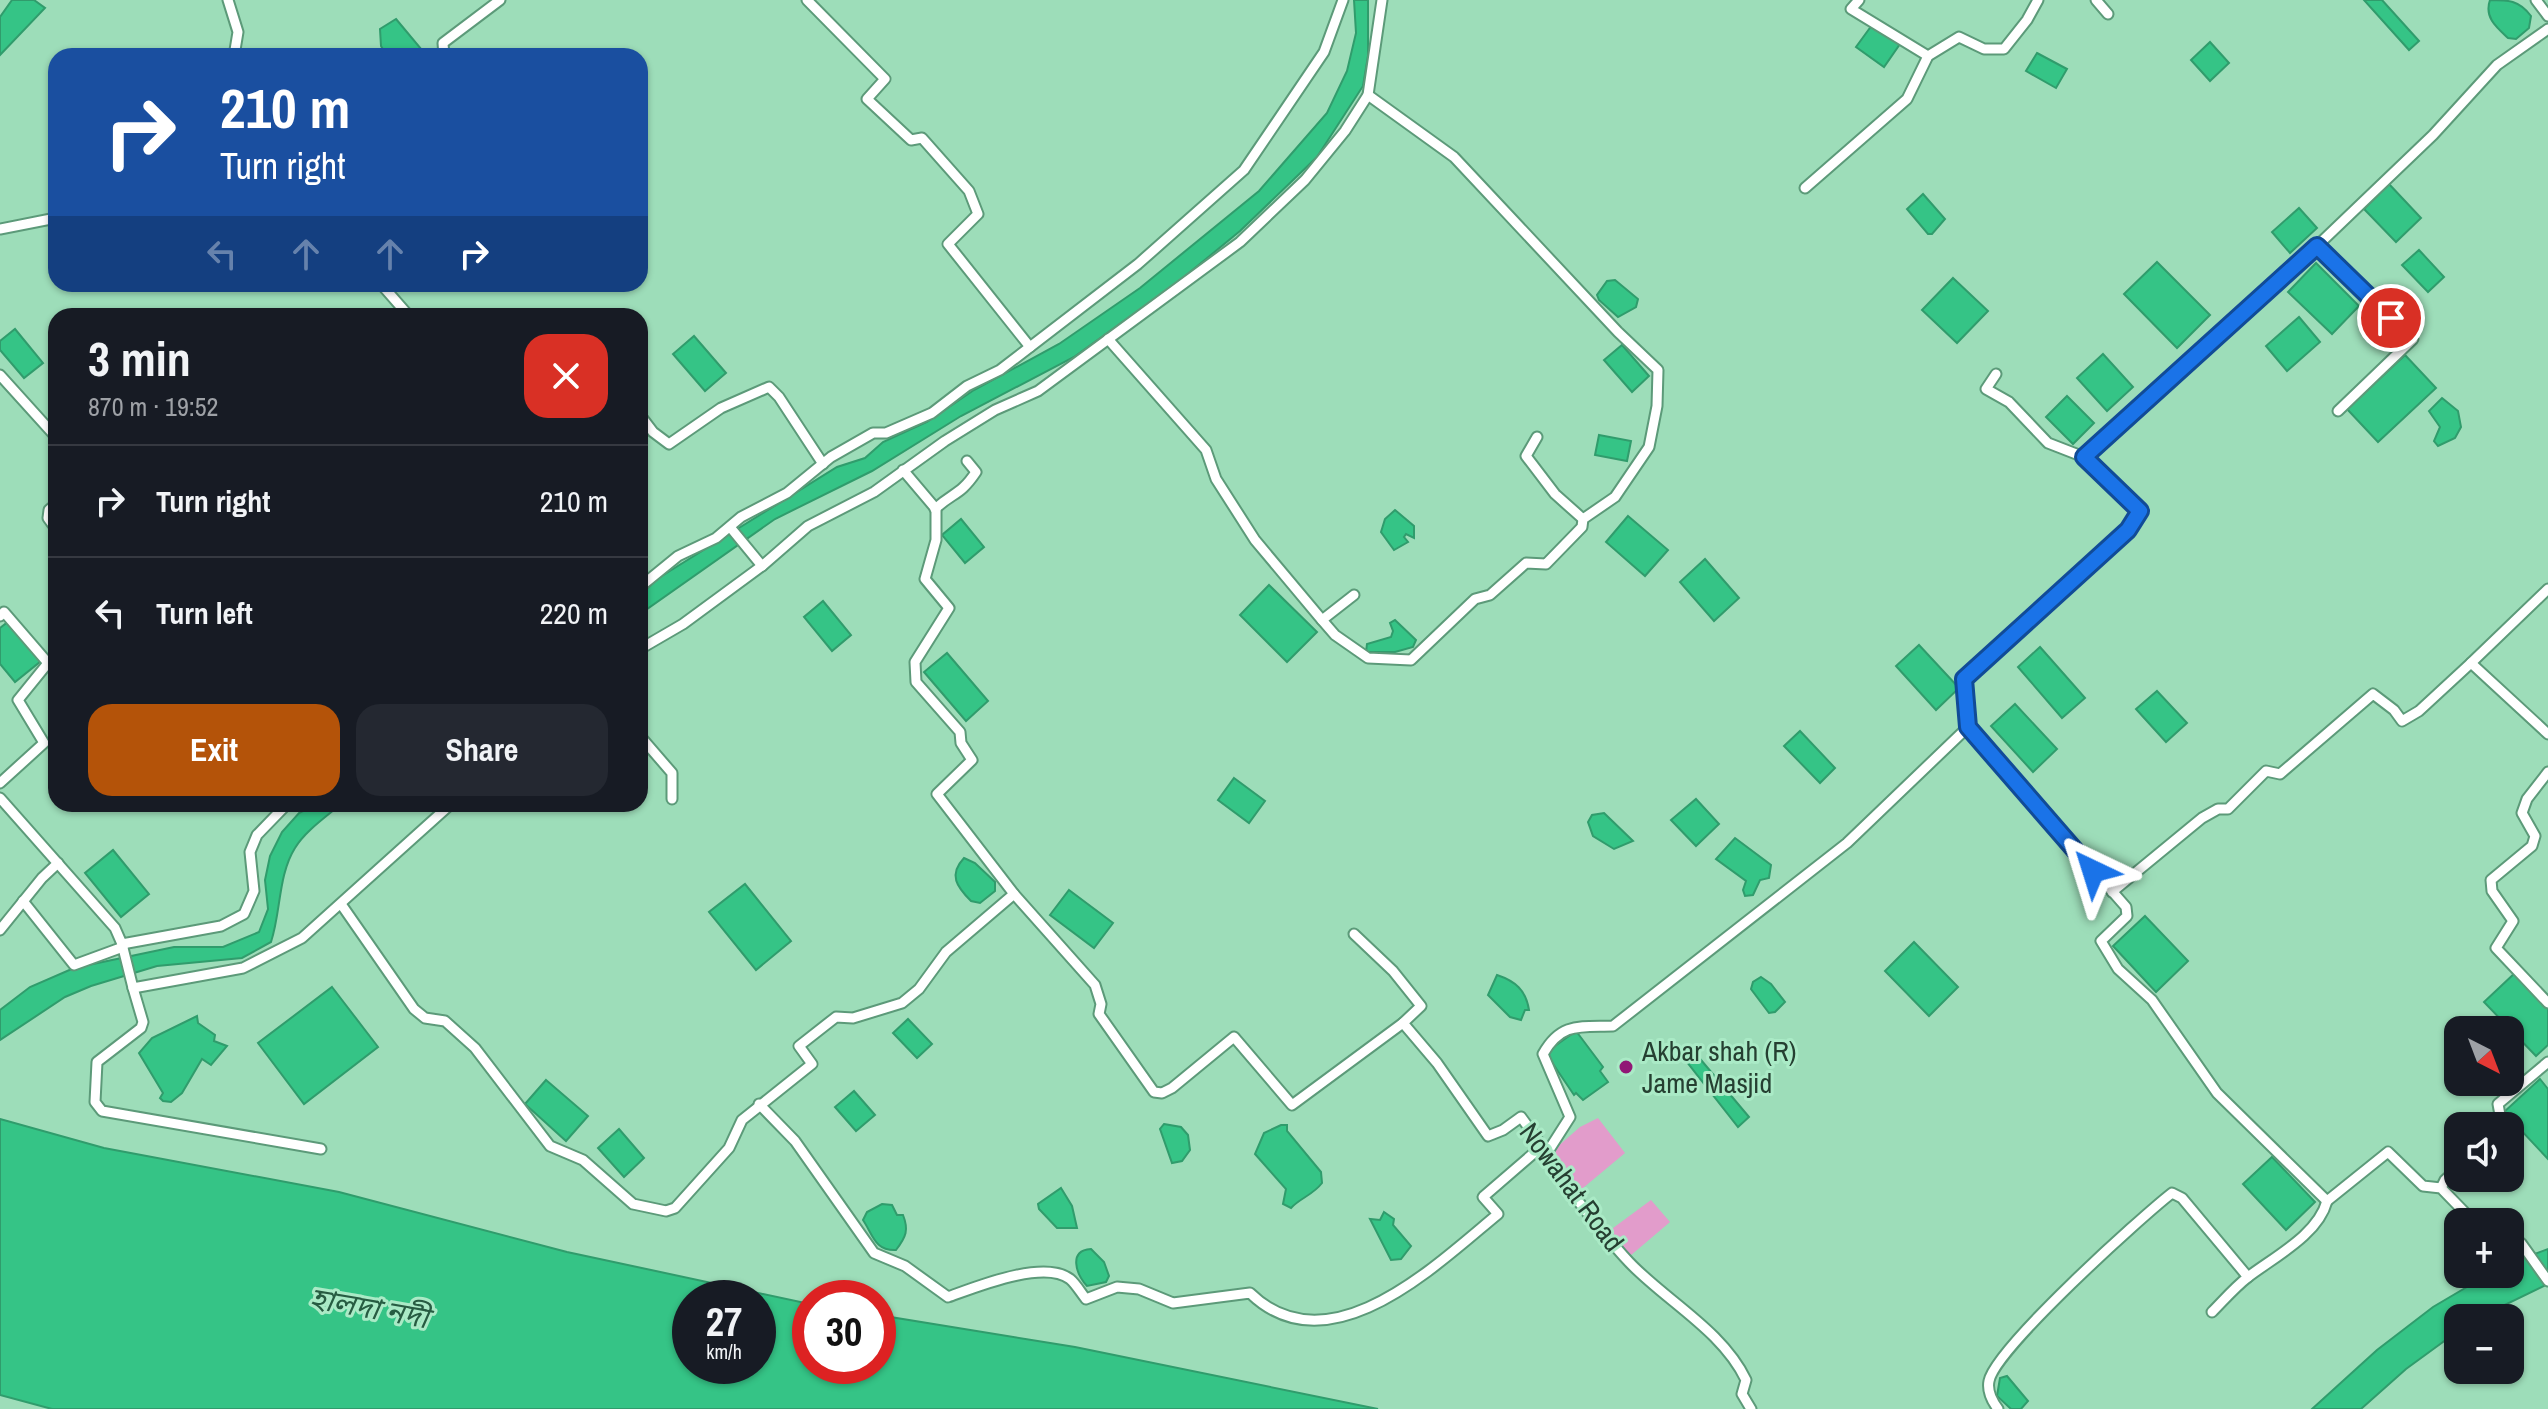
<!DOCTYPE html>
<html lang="en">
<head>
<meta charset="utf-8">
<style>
  body { margin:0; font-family:"Archivo Narrow","Noto Sans Bengali",sans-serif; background:#242831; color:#f1f3f6; height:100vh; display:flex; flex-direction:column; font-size:30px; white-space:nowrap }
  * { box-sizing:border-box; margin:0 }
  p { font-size:26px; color:#9ea1a6 }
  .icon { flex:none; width:44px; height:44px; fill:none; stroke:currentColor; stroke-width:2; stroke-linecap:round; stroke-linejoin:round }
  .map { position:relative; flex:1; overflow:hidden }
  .details { position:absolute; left:48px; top:308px; width:600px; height:504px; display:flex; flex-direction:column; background:#171b24; border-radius:24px; box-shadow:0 2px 6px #0004 }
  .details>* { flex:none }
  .hud { position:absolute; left:48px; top:48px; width:600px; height:244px; border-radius:24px; box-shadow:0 2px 6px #0004; background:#1a4fa0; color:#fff; overflow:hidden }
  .needle { width:52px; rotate:138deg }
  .buttons { position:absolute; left:2444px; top:1016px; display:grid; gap:16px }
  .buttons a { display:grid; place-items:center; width:80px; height:80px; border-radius:16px; background:#171b24; box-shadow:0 2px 6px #0004; font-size:40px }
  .speed { position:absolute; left:672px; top:1280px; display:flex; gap:16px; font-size:40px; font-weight:700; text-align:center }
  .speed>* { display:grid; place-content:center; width:104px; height:104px; border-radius:50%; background:#171b24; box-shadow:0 2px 6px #0004; line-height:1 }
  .speed small { font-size:20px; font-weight:400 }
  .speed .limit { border:12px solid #d22; background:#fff; color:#111 }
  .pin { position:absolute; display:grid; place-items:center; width:68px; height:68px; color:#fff; margin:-34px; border:4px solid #fff; border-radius:50%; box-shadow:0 2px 8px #0007 }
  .me { position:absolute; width:88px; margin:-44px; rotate:319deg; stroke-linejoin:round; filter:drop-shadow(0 0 6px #0008) }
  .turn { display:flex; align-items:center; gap:28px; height:168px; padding:0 40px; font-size:36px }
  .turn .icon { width:104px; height:104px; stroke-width:2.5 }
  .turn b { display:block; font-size:56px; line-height:68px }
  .lanes { display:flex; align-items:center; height:76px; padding:0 40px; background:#0003; justify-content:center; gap:40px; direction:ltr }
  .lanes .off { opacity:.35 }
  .round { display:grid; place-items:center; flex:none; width:84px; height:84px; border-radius:24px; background:#242831 }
  .headline { display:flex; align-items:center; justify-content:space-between; height:136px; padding:0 40px }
  h1 { font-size:48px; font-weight:700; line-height:60px }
  .primary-button { display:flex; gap:16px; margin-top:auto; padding:16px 40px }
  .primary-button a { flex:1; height:92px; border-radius:24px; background:#b45309; color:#fff; font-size:32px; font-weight:700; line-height:92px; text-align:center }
  .primary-button a+a { background:#242831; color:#f1f3f6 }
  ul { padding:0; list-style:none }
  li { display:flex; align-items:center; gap:24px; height:112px; padding:0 40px; border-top:2px solid #363941 }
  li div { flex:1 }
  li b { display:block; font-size:30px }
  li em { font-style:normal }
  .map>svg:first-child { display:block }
  .green { fill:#e29ccb }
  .water { fill:#35c486; stroke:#309c6c; stroke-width:2; fill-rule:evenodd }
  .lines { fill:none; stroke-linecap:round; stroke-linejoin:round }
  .minor-casing { stroke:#5c9a79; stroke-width:13 }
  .minor { stroke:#fff; stroke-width:9 }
  .route-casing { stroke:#114b97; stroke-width:20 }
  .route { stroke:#1a73e8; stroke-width:14 }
  .poi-dot { fill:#911876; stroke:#aaeac6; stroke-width:3 }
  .labels { text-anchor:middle; stroke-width:6; stroke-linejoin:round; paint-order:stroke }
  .poi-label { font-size:28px; fill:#253f31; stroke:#aaeac6; text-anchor:start }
  .street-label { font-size:28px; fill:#253f31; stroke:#aaeac6 }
  .water-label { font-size:30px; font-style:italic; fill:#275c42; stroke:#aaeac6 }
</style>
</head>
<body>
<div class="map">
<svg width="2548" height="1409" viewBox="0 0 2548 1409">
  <rect width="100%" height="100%" fill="#9dddb9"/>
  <g class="green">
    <path d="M1598,1118L1625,1153L1577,1193L1548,1155L1580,1127Z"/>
    <path d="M1651,1200L1670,1222L1630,1256L1609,1231Z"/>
  </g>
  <g class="water">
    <path d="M12,0H34L45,8L0,55V17Z"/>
    <path d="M1354,0H1368V56L1363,86L1317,157L1240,231L1178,282L1074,357L961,416L872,471L775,519L640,614V595L657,579L837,467L865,458L883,442L927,422L974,390L1059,344L1140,288L1259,191L1327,113L1347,71L1356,33Z"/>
    <path d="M2364,0H2382L2419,41L2409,50Z"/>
    <path d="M2490,0C2508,0 2519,0 2531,16L2529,28L2516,39L2508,38C2496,27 2484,17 2490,0Z"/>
    <path d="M396,19L427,56L385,53L381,46L380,29Z"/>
    <path d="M1872,25L1900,44L1884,67L1856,47Z"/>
    <path d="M2210,42L2229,63L2210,81L2191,60Z"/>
    <path d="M2037,53L2067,69L2056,88L2026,71Z"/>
    <path d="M2389,184L2421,218L2396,242L2364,209Z"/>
    <path d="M1923,194L1945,219L1932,234H1928L1907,209Z"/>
    <path d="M2299,208L2317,228L2290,253L2272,232Z"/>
    <path d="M2419,250L2444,277L2428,292L2402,265Z"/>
    <path d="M2157,262L2210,315L2177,348L2124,294Z"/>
    <path d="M2316,263L2359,306L2332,334L2288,292Z"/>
    <path d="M1953,278L1988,311L1957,343L1922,310Z"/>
    <path d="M1615,280L1638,299L1636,307L1618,317L1599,300L1597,295L1607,281Z"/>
    <path d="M2299,317L2320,342L2287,371L2266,346Z"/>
    <path d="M15,329L43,363L24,378L0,350V341Z"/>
    <path d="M694,336L726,373L705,391L673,354Z"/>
    <path d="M1622,345L1649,376L1632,392L1604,360Z"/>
    <path d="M2103,354L2133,387L2107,411L2077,378Z"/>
    <path d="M2405,355L2436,388L2378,442L2347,409Z"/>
    <path d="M2067,396L2094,423L2073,444L2046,417Z"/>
    <path d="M2442,398L2458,411L2461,427L2455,438L2438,446L2434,441L2440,427L2429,411Z"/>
    <path d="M1599,435L1631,441L1627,461L1595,455Z"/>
    <path d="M1395,510L1414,526V538L1406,534L1404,537L1408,542L1394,550L1381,532L1385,519Z"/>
    <path d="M1628,516L1668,550L1645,576L1606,542Z"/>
    <path d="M961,519L984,547L965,563L942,535Z"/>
    <path d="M1705,559L1739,598L1714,621L1680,582Z"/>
    <path d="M1269,585L1317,632L1287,662L1240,615Z"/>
    <path d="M823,601L851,635L832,651L804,617Z"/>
    <path d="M1395,620L1416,640L1413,647L1395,652H1366L1367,644L1391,637L1393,631L1390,623Z"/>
    <path d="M9,621L41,661L15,682L0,664V628Z"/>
    <path d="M1919,645L1959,688L1936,710L1896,666Z"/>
    <path d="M2040,647L2085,698L2062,718L2018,667Z"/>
    <path d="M947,653L988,701L966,721L924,672Z"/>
    <path d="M2157,691L2187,723L2166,742L2136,709Z"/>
    <path d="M2015,704L2057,749L2033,772L1991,726Z"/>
    <path d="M1800,731L1835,768L1820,783L1784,746Z"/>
    <path d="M1234,778L1265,801L1249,823L1218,800Z"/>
    <path d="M1696,799L1719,824L1696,846L1671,820Z"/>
    <path d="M317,804H341C326,817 305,831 295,848C278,875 281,912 271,942L242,958L157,966L91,986L65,997L0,1040V1010L30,987L74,968L174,947H223L259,932L268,909L265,880L270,856L282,832L299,813Z"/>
    <path d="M1604,813L1633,841L1614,849L1593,836L1588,822L1592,815Z"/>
    <path d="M1735,838L1771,865L1769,878L1760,880L1753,895L1745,896L1743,890L1746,881L1716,859Z"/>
    <path d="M113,850L149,894L121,917L85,873Z"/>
    <path d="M964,858L975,863L995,882V891L980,903L971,901C957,887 948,875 964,858Z"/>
    <path d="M745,884L791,941L756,970L709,912Z"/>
    <path d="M1069,890L1113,923L1094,948L1050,915Z"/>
    <path d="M2145,916L2188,961L2156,992L2113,946Z"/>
    <path d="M1914,942L1958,987L1929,1016L1885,971Z"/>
    <path d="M2516,972L2548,1006V1045L2536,1056L2484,1002Z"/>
    <path d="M1497,975C1515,981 1526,990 1529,1010H1525L1521,1020L1510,1017L1488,995Z"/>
    <path d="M1761,977L1771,984L1785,1002L1775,1012L1769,1013L1751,989L1753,982Z"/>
    <path d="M332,987L378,1047L304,1104L258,1043Z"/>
    <path d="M197,1016L198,1023L215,1035L214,1041L227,1046L211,1065L202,1059L182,1093L171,1102L163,1101L160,1098L163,1093L139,1053L152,1038Z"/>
    <path d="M908,1019L932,1044L917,1058L893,1033Z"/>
    <path d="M1576,1031L1603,1067L1600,1071L1608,1082L1583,1100L1576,1093L1574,1095L1547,1055L1548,1051Z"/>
    <path d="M1696,1054L1749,1117L1738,1127L1687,1062Z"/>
    <path d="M2540,1079L2548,1089V1159L2504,1112Z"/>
    <path d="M546,1080L588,1116L566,1141L525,1104Z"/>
    <path d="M854,1091L875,1115L856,1131L835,1107Z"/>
    <path d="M0,1119L104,1148L339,1192L567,1252L810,1304V1366H878V1315L1075,1347L1378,1409H52L0,1395ZM690,1298H758V1366H690Z"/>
    <path d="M1164,1124L1181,1127L1188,1135L1190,1150L1182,1161L1172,1163L1160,1129Z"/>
    <path d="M1281,1125H1287V1131L1321,1172L1322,1183C1313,1195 1300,1198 1291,1208L1283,1204L1286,1189L1255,1154L1264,1133Z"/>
    <path d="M619,1129L644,1158L624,1177L598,1148Z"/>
    <path d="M2272,1157L2315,1202L2286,1230L2243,1184Z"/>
    <path d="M1061,1188L1072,1206L1077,1228H1057L1039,1209L1038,1204Z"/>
    <path d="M882,1204L892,1205L897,1215H903C909,1230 906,1237 896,1250C875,1251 873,1235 863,1220L867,1212Z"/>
    <path d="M1384,1212L1394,1219L1393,1225L1411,1246L1401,1259L1391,1260L1370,1219L1380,1220Z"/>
    <path d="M1091,1249L1104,1262L1109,1276L1106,1282L1087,1286C1076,1274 1068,1250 1091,1249Z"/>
    <path d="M2548,1249V1284L2478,1318H2458V1331L2406,1369L2361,1409H2312L2377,1350L2433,1307L2489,1274H2510V1263Z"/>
    <path d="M2007,1376L2028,1401L2021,1409H2011L1997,1396L2000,1378Z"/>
  </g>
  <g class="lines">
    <defs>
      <g id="minor">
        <path d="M228,0L238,32L234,56"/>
        <path d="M807,0L885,79L867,99L911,140L922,138L969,191L978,214L948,244L1030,347"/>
        <path d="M1859,0L1851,9L1928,56"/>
        <path d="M2096,0L2108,14"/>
        <path d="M2536,0L2548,16"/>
        <path d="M444,56L443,43L500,0"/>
        <path d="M1805,188L1907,99L1928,56L1959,37L1984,49H2004L2027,20L2038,0"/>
        <path d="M0,229L56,218"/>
        <path d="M2317,246L2413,339L2338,411"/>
        <path d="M381,284L409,316"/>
        <path d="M1108,339L1206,450L1216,479L1255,540L1322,620"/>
        <path d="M0,375L56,437"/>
        <path d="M640,415L653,432L669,444L721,408L769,387L779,397L823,464"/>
        <path d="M1537,437L1526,456L1555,494L1583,519"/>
        <path d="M2084,457L2317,246L2433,135L2497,65L2548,29"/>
        <path d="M903,470L936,509V540L925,579L949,608L915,662L916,682L960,732L961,743L972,760L937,794L1014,894L1095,985L1101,1004L1099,1014L1154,1092L1162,1093L1172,1088L1234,1037L1292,1105L1403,1023"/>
        <path d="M56,504L49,510L48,518L56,529"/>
        <path d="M935,509C953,492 960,496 976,472L967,461"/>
        <path d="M730,527L762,566"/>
        <path d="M640,587L678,556L716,538L741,517L787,493L831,457L873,433H886L932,413L967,386L1000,370L1138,264L1244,170L1324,52L1343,0"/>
        <path d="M1354,595L1322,620L1335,635L1368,658L1411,660L1475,599L1490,595L1526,563L1546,564L1582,527L1583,519L1615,497L1649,447L1657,406L1658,370L1618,332L1454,157L1368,95"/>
        <path d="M0,616L4,612L48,663L18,700L44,743L0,783"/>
        <path d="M640,649L683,624L762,566L808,526L874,492L945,441L995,410L1038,391L1240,242L1305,180L1345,131L1368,95L1382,0"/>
        <path d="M2471,663L2548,589"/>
        <path d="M1968,727L1964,679L2128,530L2140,511L2084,457L2048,443L2009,402L1986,389L1996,374"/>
        <path d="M640,736L672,773V799"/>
        <path d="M2548,772L2527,799L2522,813L2535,836L2532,846L2491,880L2492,891L2513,921L2496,948L2548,1003"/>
        <path d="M0,798L115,928L122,944L221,926L244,914L254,891L250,852L257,835L287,804"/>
        <path d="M2112,892L2202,818L2218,809H2228L2266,771L2280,774L2373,694L2394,710L2402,721L2419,711L2471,663L2548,734"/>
        <path d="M23,901L74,965L123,947"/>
        <path d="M341,904L414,1009L425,1018L445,1021L475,1048L550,1146L583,1160L633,1204L666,1211L675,1208L729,1148L742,1120L812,1064L799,1046L836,1017L853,1018L902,1003L919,989L946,952L1014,894"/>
        <path d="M0,930L42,878L58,863"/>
        <path d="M1354,934L1393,971L1421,1006L1403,1023L1437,1063L1488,1136L1503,1130L1521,1117L1547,1153L1543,1156C1571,1191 1598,1229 1629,1262C1666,1301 1722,1330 1746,1380L1742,1394L1751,1409"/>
        <path d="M122,944L133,988L243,968L302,938L451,804"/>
        <path d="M133,988L143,1022L141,1028L97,1062L95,1102L102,1111L321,1149"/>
        <path d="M759,1104L795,1141L874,1253L905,1266L948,1297C976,1287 1044,1259 1070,1279C1076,1284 1081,1293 1086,1299L1117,1287L1139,1289L1173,1303L1250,1293C1329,1370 1436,1265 1498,1214L1483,1197L1542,1146"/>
        <path d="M2502,1126L2498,1104L2548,1062"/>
        <path d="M1547,1153L1570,1117L1543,1054C1561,1022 1580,1027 1613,1026L1847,843L1968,727L2126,907L2127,916L2101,941L2118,969L2152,1000L2217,1093L2327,1201L2388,1152L2423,1186L2441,1188L2474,1222"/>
        <path d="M2441,1188L2445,1180L2458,1168"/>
        <path d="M2510,1243H2521L2548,1281"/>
        <path d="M2212,1312C2223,1301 2235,1287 2248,1277C2274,1257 2318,1235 2327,1201"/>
        <path d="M1998,1409C1992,1401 1987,1391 1989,1381C1995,1349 2140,1218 2172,1193L2182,1198L2248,1277"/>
      </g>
    </defs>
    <use href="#minor" class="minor-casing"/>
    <use href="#minor" class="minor"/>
  </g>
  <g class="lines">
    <defs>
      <path id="route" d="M2093,871L1968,727L1964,679L2128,530L2140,511L2084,457L2317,246L2391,318"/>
    </defs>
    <use href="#route" class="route-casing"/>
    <use href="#route" class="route"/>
  </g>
  <circle class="poi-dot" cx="1626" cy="1067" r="8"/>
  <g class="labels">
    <g class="poi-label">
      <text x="1642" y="1061">Akbar shah (R)<tspan x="1642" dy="32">Jame Masjid</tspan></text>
    </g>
    <g class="street-label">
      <text transform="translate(1572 1187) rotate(53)" y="10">Nowahat Road</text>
    </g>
    <g class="water-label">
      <text transform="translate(369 1308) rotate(10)" y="10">হালদা নদী</text>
    </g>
  </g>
</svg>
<div class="buttons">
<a><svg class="needle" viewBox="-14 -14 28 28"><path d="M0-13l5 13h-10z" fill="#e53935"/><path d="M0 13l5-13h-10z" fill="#9ea1a6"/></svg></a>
<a><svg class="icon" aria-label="sound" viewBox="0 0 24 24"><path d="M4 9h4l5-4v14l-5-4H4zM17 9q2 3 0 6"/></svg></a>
<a>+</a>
<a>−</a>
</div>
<div class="speed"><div>27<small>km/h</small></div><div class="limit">30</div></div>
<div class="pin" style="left:2391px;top:318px;background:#d93025"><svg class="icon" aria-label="arrive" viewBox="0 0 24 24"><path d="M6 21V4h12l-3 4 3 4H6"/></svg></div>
<svg class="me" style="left:2093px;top:871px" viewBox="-20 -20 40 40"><path d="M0-17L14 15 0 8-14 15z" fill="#1a73e8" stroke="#fff" stroke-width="4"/></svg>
<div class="hud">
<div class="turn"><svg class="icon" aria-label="right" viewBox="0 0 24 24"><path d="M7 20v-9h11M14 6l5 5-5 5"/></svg><div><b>210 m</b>Turn right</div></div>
<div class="lanes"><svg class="icon off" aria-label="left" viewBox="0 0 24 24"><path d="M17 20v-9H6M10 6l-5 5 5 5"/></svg><svg class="icon off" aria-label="ahead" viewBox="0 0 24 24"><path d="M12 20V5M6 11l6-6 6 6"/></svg><svg class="icon off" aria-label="ahead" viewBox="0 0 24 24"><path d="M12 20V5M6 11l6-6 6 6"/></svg><svg class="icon" aria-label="right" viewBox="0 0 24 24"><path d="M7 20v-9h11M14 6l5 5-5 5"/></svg></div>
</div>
<section class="details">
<div class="headline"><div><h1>3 min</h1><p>870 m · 19:52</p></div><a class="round" style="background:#d93025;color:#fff"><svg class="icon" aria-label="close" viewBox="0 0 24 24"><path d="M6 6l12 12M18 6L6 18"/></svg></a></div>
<ul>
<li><svg class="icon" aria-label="right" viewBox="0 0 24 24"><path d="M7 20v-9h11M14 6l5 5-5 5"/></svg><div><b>Turn right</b></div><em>210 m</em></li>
<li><svg class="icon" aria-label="left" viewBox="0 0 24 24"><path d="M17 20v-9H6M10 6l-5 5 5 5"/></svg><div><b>Turn left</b></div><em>220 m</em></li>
</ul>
<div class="primary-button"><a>Exit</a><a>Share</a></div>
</section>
</div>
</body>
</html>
